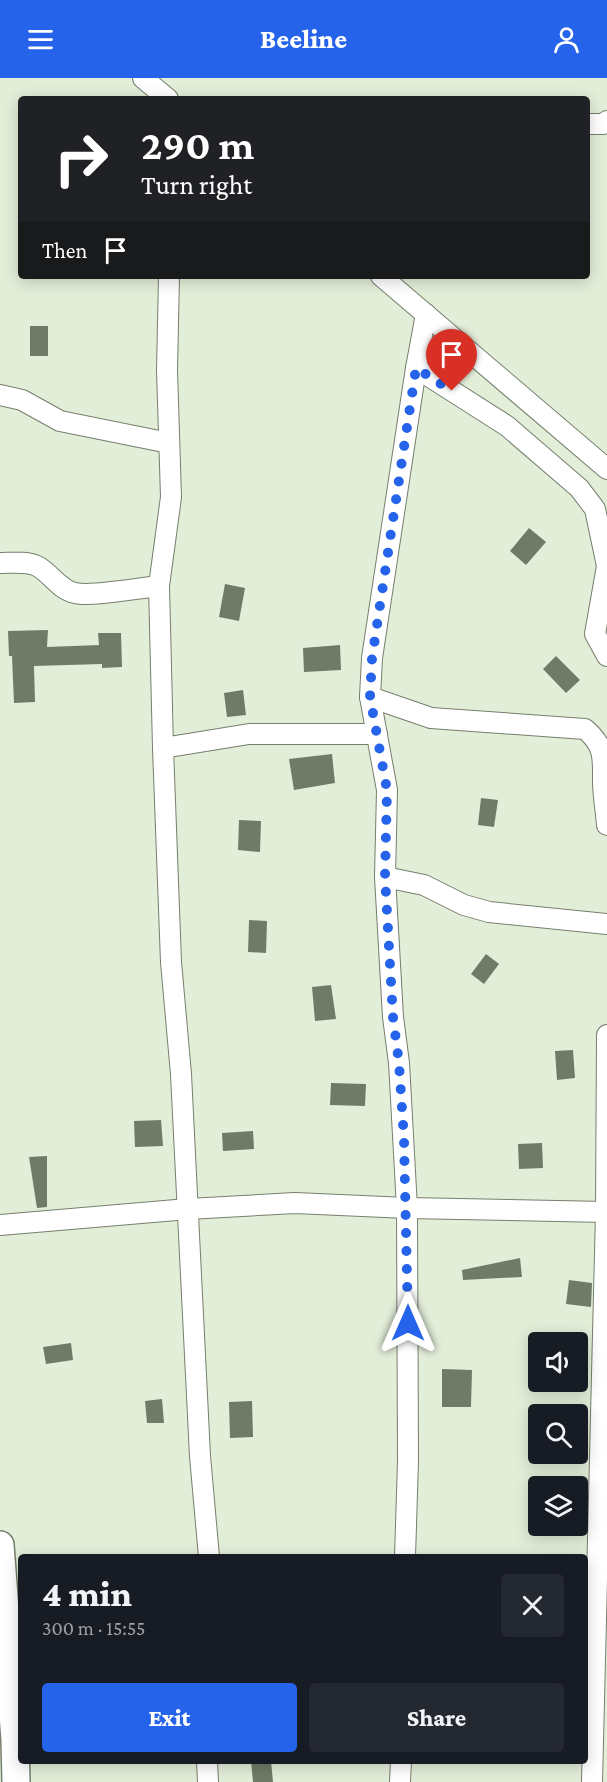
<!DOCTYPE html>
<html lang="en">
<head>
<meta charset="utf-8">
<style>
  body { margin:0; font-family:"Crimson Pro",serif; background:#242831; color:#f1f3f6; height:100vh; display:flex; flex-direction:column; font-size:22px; white-space:nowrap }
  * { box-sizing:border-box; margin:0 }
  p { font-size:20px; color:#9ea1a6 }
  .icon { flex:none; width:33px; height:33px; fill:none; stroke:currentColor; stroke-width:2; stroke-linecap:round; stroke-linejoin:round }
  .map { position:relative; flex:1; overflow:hidden }
  .sheet { position:absolute; left:18px; top:1476px; width:570px; height:210px; display:flex; flex-direction:column; background:#171b24; border-radius:6px; box-shadow:0 3px 15px #0003 }
  .sheet>* { flex:none }
  .banner { position:absolute; left:18px; top:18px; width:572px; height:183px; border-radius:6px; box-shadow:0 3px 15px #0003; background:#202124; color:#fff; overflow:hidden }
  .buttons { position:absolute; left:528px; top:1254px; display:grid; gap:12px }
  .buttons a { display:grid; place-items:center; width:60px; height:60px; border-radius:6px; background:#171b24; box-shadow:0 3px 15px #0003; font-size:30px }
  .pin { position:absolute; display:grid; place-items:center; width:51px; height:51px; color:#fff; margin:-62px -26px; border-radius:50% 50% 50% 0; rotate:-45deg; box-shadow:0 0 6px #0007 }
  .pin .icon { rotate:45deg }
  .me { position:absolute; width:66px; margin:-33px; rotate:0deg; stroke-linejoin:round; filter:drop-shadow(0 0 4px #0008) }
  .turn { display:flex; align-items:center; gap:21px; height:126px; padding:0 24px; font-size:27px }
  .turn .icon { width:78px; height:78px; stroke-width:2.5 }
  .turn b { display:block; font-size:42px; line-height:51px }
  .then { display:flex; align-items:center; height:57px; padding:0 24px; background:#0003; gap:12px; font-size:22px }
  .round { display:grid; place-items:center; flex:none; width:63px; height:63px; border-radius:6px; background:#242831 }
  .head { display:flex; align-items:center; justify-content:space-between; height:102px; padding:0 24px }
  h1 { font-size:36px; font-weight:800; line-height:45px }
  .cta { display:flex; gap:12px; margin-top:auto; padding:12px 24px }
  .cta a { flex:1; height:69px; border-radius:6px; background:#2563eb; color:#fff; font-size:24px; font-weight:800; line-height:69px; text-align:center }
  .cta a+a { background:#242831; color:#f1f3f6 }
  header { display:flex; justify-content:space-between; align-items:center; height:78px; padding:0 24px; background:#2563eb; color:#fff; font-size:27px; font-weight:800 }
  .map>svg:first-child { display:block }
  .building { fill:#717a68 }
  .lines { fill:none; stroke-linecap:round; stroke-linejoin:round }
  .minor-casing { stroke:#757f6d; stroke-width:22 }
  .secondary-casing { stroke:#757f6d; stroke-width:30 }
  .minor { stroke:#fff; stroke-width:20 }
  .secondary { stroke:#fff; stroke-width:27 }
  .route { stroke:#2563eb; stroke-width:10; stroke-dasharray:0 18 }
</style>
</head>
<body>
<header><svg class="icon" aria-label="menu" viewBox="0 0 24 24"><path d="M4 6h16M4 12h16M4 18h16"/></svg>Beeline<svg class="icon" aria-label="person" viewBox="0 0 24 24"><circle cx="12" cy="8" r="4"/><path d="M4 21q1-7 8-7t8 7"/></svg></header>
<div class="map">
<svg width="607" height="1704" viewBox="0 0 607 1704">
  <rect width="100%" height="100%" fill="#e3eed9"/>
  <g class="building">
    <rect x="30" y="248" width="18" height="30"/>
    <path d="M529,450L546,464L526,487L510,473Z"/>
    <path d="M225,506L245,510L239,543L219,539Z"/>
    <path d="M48,552L47,569L99,567L98,555H121L122,589L102,590V586L34,588L35,624L14,625L12,578H9L8,553Z"/>
    <path d="M340,567L341,592L304,594L303,570Z"/>
    <path d="M556,578L580,602L566,615L543,591Z"/>
    <path d="M243,612L246,637L227,639L224,615Z"/>
    <path d="M332,676L335,705L294,712L289,681Z"/>
    <path d="M481,720L498,722L494,749L478,747Z"/>
    <path d="M239,742L261,743L260,774L238,772Z"/>
    <path d="M249,842L267,843L266,875L248,874Z"/>
    <path d="M486,876L499,886L484,906L471,896Z"/>
    <path d="M331,907L336,941L315,943L312,909Z"/>
    <path d="M573,972L575,1000L557,1002L555,973Z"/>
    <path d="M331,1005L366,1006L365,1028L330,1027Z"/>
    <path d="M161,1042L163,1068L135,1069L134,1043Z"/>
    <path d="M253,1053L254,1071L223,1073L222,1055Z"/>
    <path d="M542,1065L543,1090L519,1091L518,1066Z"/>
    <path d="M47,1078V1129L37,1130L29,1079Z"/>
    <path d="M520,1180L522,1199L463,1202L462,1192Z"/>
    <path d="M569,1202L592,1205L591,1229L566,1226Z"/>
    <path d="M71,1265L73,1282L46,1286L43,1269Z"/>
    <path d="M442,1291L472,1292L471,1329H442Z"/>
    <path d="M162,1321L164,1345H147L145,1323Z"/>
    <path d="M252,1323L253,1359L230,1360L229,1324Z"/>
    <path d="M251,1683H271L273,1704H253Z"/>
  </g>
  <g class="lines">
    <defs>
      <g id="minor">
        <path d="M143,0L168,21"/>
        <path d="M586,46H603L607,43"/>
        <path d="M169,198L167,292L171,419L159,508L163,670L171,884L181,996L200,1378L209,1479"/>
        <path d="M381,198L607,391"/>
        <path d="M416,290L507,348L579,410L595,431L607,488L595,556L607,578"/>
        <path d="M0,317L22,322L60,343L169,365"/>
        <path d="M0,485C11,485 27,483 37,488C51,495 59,512 75,515C92,519 139,510 159,508"/>
        <path d="M370,619L431,640L585,651C605,668 603,680 603,703C603,718 606,733 607,747"/>
        <path d="M163,670L249,656H377"/>
        <path d="M385,799L424,807L464,827L489,834L607,846"/>
        <path d="M0,1147L188,1131L295,1125L407,1130L607,1134"/>
        <path d="M405,1479L408,1383L407,1130L399,985L393,939L385,799L387,712L370,619L372,580L416,290L426,236"/>
        <path d="M207,1683L208,1704"/>
        <path d="M400,1704L401,1683"/>
        <path d="M592,1704L606,1134L607,957"/>
      </g>
      <path id="secondary" d="M0,1467L15,1662L16,1704"/>
    </defs>
    <use href="#minor" class="minor-casing"/>
    <use href="#secondary" class="secondary-casing"/>
    <use href="#minor" class="minor"/>
    <use href="#secondary" class="secondary"/>
  </g>
  <g class="lines">
    <path class="route" d="M408,1245L404,1061L399,985L393,939L385,799L387,712L370,619L372,580L416,290L452,313"/>
  </g>
</svg>
<div class="buttons">
<a><svg class="icon" aria-label="sound" viewBox="0 0 24 24"><path d="M4 9h4l5-4v14l-5-4H4zM17 9q2 3 0 6"/></svg></a>
<a><svg class="icon" aria-label="search" viewBox="0 0 24 24"><circle cx="10" cy="10" r="6"/><path d="M15 15l6 6"/></svg></a>
<a><svg class="icon" aria-label="layers" viewBox="0 0 24 24"><path d="M12 4l9 5-9 5-9-5zM3 14l9 5 9-5"/></svg></a>
</div>
<div class="pin" style="left:452px;top:313px;background:#d93025"><svg class="icon" aria-label="arrive" viewBox="0 0 24 24"><path d="M6 21V4h12l-3 4 3 4H6"/></svg></div>
<svg class="me" style="left:408px;top:1245px" viewBox="-20 -20 40 40"><path d="M0-17L14 15 0 8-14 15z" fill="#2563eb" stroke="#fff" stroke-width="4"/></svg>
<div class="banner">
<div class="turn"><svg class="icon" aria-label="right" viewBox="0 0 24 24"><path d="M7 20v-9h11M14 6l5 5-5 5"/></svg><div><b>290 m</b>Turn right</div></div>
<div class="then">Then<svg class="icon" aria-label="arrive" viewBox="0 0 24 24"><path d="M6 21V4h12l-3 4 3 4H6"/></svg></div>
</div>
<section class="sheet">
<div class="head"><div><h1>4 min</h1><p>300 m · 15:55</p></div><a class="round"><svg class="icon" aria-label="close" viewBox="0 0 24 24"><path d="M6 6l12 12M18 6L6 18"/></svg></a></div>
<div class="cta"><a>Exit</a><a>Share</a></div>
</section>
</div>
</body>
</html>
